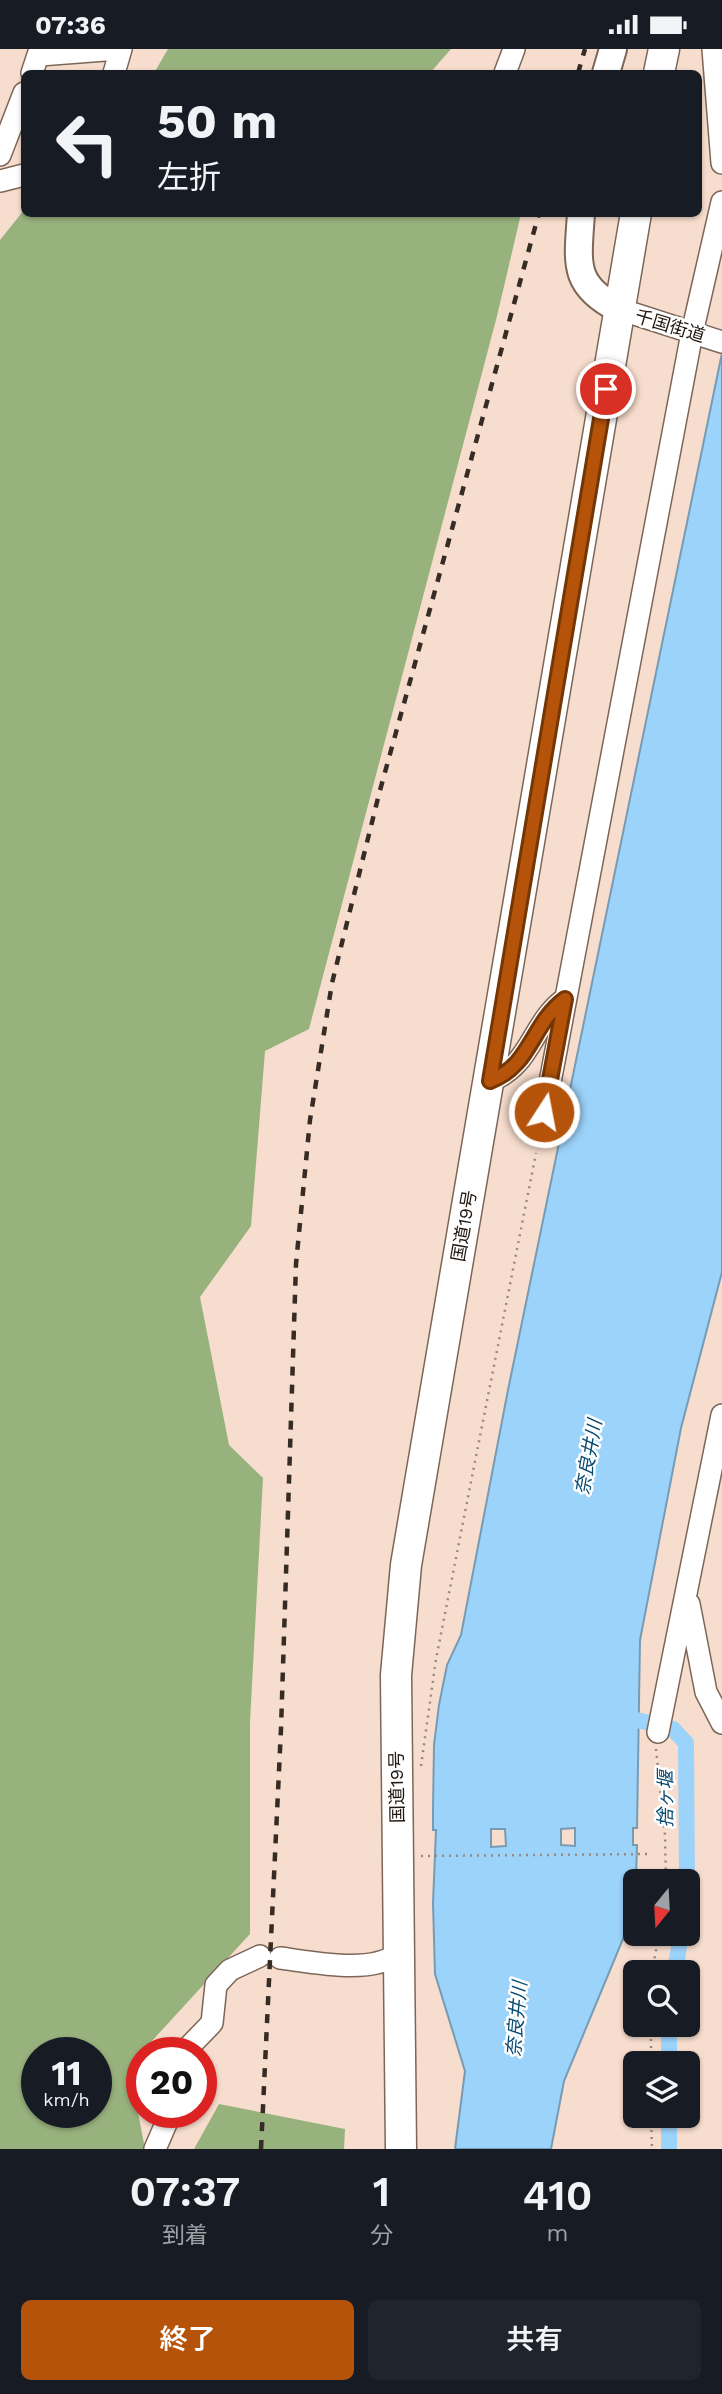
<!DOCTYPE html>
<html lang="ja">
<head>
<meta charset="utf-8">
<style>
  body { margin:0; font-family:"Work Sans","Noto Sans JP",sans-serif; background:#20242c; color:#f1f3f6; height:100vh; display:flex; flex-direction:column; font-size:26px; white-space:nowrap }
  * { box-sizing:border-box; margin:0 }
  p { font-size:23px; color:#9ea1a6 }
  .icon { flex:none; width:38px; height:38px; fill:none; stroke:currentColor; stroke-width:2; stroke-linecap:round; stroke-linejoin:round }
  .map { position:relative; height:2100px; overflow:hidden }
  .sheet { display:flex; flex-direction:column; background:#171b24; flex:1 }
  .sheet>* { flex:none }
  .guide { position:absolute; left:21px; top:21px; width:681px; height:147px; border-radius:10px; box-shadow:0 2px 5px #0004; background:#171b24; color:#f1f3f6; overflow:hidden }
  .needle { width:46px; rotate:198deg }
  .fabs { position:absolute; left:623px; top:1820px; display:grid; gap:14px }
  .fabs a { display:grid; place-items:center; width:77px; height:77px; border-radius:10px; background:#171b24; box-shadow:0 2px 5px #0004; font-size:35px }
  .speed { position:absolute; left:21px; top:1988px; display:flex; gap:14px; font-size:35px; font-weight:700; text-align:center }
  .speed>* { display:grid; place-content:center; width:91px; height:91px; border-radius:50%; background:#171b24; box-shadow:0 2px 5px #0004; line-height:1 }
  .speed small { font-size:18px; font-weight:400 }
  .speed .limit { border:10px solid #d22; background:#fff; color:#111 }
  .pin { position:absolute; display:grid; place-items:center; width:60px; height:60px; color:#fff; margin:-30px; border:4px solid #fff; border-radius:50%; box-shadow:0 2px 7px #0007 }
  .me { position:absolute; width:77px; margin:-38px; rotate:11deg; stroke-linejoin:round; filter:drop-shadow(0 0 5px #0008) }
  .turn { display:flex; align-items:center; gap:24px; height:147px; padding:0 21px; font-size:32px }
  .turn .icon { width:91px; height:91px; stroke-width:2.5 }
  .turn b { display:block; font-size:49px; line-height:60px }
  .eta { display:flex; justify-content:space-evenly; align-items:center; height:119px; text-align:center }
  .eta b { font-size:42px; font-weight:600; line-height:49px }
  .action { display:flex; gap:14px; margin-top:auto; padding:14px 21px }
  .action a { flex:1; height:80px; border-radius:10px; background:#b45309; color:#fff; font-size:28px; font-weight:600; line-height:80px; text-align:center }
  .action a+a { background:#20242c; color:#f1f3f6 }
  .status { display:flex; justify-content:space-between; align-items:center; height:49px; padding:0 35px; background:#171b24; direction:ltr }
  .status svg { height:19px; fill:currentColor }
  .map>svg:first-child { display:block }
  .forest { fill:#98b27d; fill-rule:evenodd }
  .water { fill:#9cd3fa; stroke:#779bb4; stroke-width:2; fill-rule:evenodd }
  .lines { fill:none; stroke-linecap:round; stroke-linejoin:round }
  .canal { stroke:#9cd3fa; stroke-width:16 }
  .minor-casing { stroke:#7d6658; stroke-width:24 }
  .major-casing { stroke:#7d6658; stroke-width:30 }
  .highway-casing { stroke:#7d6658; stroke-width:33 }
  .path { stroke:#9a887c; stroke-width:2.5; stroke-dasharray:2 5; stroke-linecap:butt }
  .minor { stroke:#fff; stroke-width:21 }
  .major { stroke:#fff; stroke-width:26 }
  .highway { stroke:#fff; stroke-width:30 }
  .rail { stroke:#372c25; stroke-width:4.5; stroke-dasharray:9 9; stroke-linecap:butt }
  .route-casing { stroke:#753606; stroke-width:18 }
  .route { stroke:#b45309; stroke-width:12 }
  .labels { text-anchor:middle; stroke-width:5; stroke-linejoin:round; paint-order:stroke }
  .street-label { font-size:18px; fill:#201711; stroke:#fff }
  .water-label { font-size:19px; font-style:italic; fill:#094c72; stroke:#fff }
</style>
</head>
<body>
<div class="status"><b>07:36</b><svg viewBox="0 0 49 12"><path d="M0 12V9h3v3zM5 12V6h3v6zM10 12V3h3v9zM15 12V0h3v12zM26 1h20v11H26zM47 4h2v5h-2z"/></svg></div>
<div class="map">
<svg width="722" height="2100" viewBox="0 0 722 2100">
  <rect width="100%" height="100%" fill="#f7ddcd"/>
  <g class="forest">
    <path d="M168,0H451L430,24H154Z"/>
    <path d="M24,161V164L521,165L497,267L309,980L265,1002L251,1177L200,1248L229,1396L263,1429L250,1673V1885L129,2017L145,2100H0V191ZM37,2004H96V2063H37Z"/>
    <path d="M219,2055L345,2080L344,2100H194Z"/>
  </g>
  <path class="water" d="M722,304V1223L681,1379L640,1591L637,1779H633V1796H637L635,1861L564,2032L551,2100H455L465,2022L435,1925L433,1854L436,1781H433V1760L434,1696L439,1656L447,1616L461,1586L508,1341ZM575,1779V1797L561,1796V1780ZM491,1780H505L506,1797L491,1798Z"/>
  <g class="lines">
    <g class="canal">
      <path d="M618,1667L650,1674"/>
      <path d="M666,1678L673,1680L686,1694L687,1832"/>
      <path d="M675,1923L681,1885"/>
      <path d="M669,1976V2014"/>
      <path d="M669,2067V2100"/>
    </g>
    <defs>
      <g id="minor">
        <path d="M713,0L722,114"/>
        <path d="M40,6L118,0"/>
        <path d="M32,24L40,0"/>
        <path d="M114,24L121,0"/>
        <path d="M505,24L514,0"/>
        <path d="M0,106L24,44"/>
        <path d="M0,132L24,126"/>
        <path d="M619,260L722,293"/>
        <path d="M490,1032C532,1016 531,975 565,950"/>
        <path d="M540,1086L692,284L722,153"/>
        <path d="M689,1555L706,1643L722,1674"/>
        <path d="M658,1683L722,1366"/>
        <path d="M280,1909C312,1913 373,1926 398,1904"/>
        <path d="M183,2004L212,1974L216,1936L230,1921L260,1907"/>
        <path d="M155,2100L171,2063"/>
      </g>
      <g id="major">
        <path d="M606,24L613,0"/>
        <path d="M581,164C578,213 571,236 619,260"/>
      </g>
      <g id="highway">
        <path d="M659,24L664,0"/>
        <path d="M401,2100L396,1626L406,1516L636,164"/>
      </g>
    </defs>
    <use href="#minor" class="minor-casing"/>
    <use href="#major" class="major-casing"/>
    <use href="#highway" class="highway-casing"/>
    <g class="path">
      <path d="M656,1700L665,1786L666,1832"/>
      <path d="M421,1717L436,1610L536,1104"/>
      <path d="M421,1807L652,1805"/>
      <path d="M652,1923L659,1885"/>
      <path d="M651,1976V2014"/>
      <path d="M651,2067L652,2100"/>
    </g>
    <use href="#minor" class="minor"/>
    <use href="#major" class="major"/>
    <use href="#highway" class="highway"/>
    <g class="rail">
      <path d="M578,24L585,0"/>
      <path d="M261,2100L281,1680L296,1215L310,1071L332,934L379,745L539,164"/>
    </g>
  </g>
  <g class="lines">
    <defs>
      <path id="route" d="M544,1063L565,950C531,975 532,1016 490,1032L606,340"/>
    </defs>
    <use href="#route" class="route-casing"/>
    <use href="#route" class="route"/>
  </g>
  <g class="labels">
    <g class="street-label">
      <text transform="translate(670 277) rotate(17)" y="6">千国街道</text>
      <text transform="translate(464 1177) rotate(-80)" y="6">国道19号</text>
      <text transform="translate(397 1738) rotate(-91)" y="6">国道19号</text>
    </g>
    <g class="water-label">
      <text transform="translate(588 1408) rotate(-80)" y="7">奈良井川</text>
      <text transform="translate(665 1750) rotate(-90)" y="7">捨ヶ堰</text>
      <text transform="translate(516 1970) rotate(-85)" y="7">奈良井川</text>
    </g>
  </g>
</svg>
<div class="fabs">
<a><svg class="needle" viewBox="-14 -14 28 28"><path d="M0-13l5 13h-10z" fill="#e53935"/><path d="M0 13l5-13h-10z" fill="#9ea1a6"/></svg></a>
<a><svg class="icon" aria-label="search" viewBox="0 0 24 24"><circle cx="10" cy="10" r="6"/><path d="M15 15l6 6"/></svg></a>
<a><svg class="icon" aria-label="layers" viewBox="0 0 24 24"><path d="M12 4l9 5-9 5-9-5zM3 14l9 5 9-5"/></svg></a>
</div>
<div class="speed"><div>11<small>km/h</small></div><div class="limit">20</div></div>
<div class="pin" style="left:606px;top:340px;background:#d93025"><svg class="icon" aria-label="arrive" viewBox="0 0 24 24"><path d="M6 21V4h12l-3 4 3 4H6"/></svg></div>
<svg class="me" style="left:544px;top:1063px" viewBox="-20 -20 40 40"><circle r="17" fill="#b45309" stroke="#fff" stroke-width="3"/><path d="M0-11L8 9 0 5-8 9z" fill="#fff"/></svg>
<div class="guide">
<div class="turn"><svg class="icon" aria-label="left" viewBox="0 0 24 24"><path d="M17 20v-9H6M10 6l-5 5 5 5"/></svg><div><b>50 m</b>左折</div></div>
</div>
</div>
<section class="sheet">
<div class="eta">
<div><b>07:37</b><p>到着</p></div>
<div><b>1</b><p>分</p></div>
<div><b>410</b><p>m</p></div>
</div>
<div class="action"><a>終了</a><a>共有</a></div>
</section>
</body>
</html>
